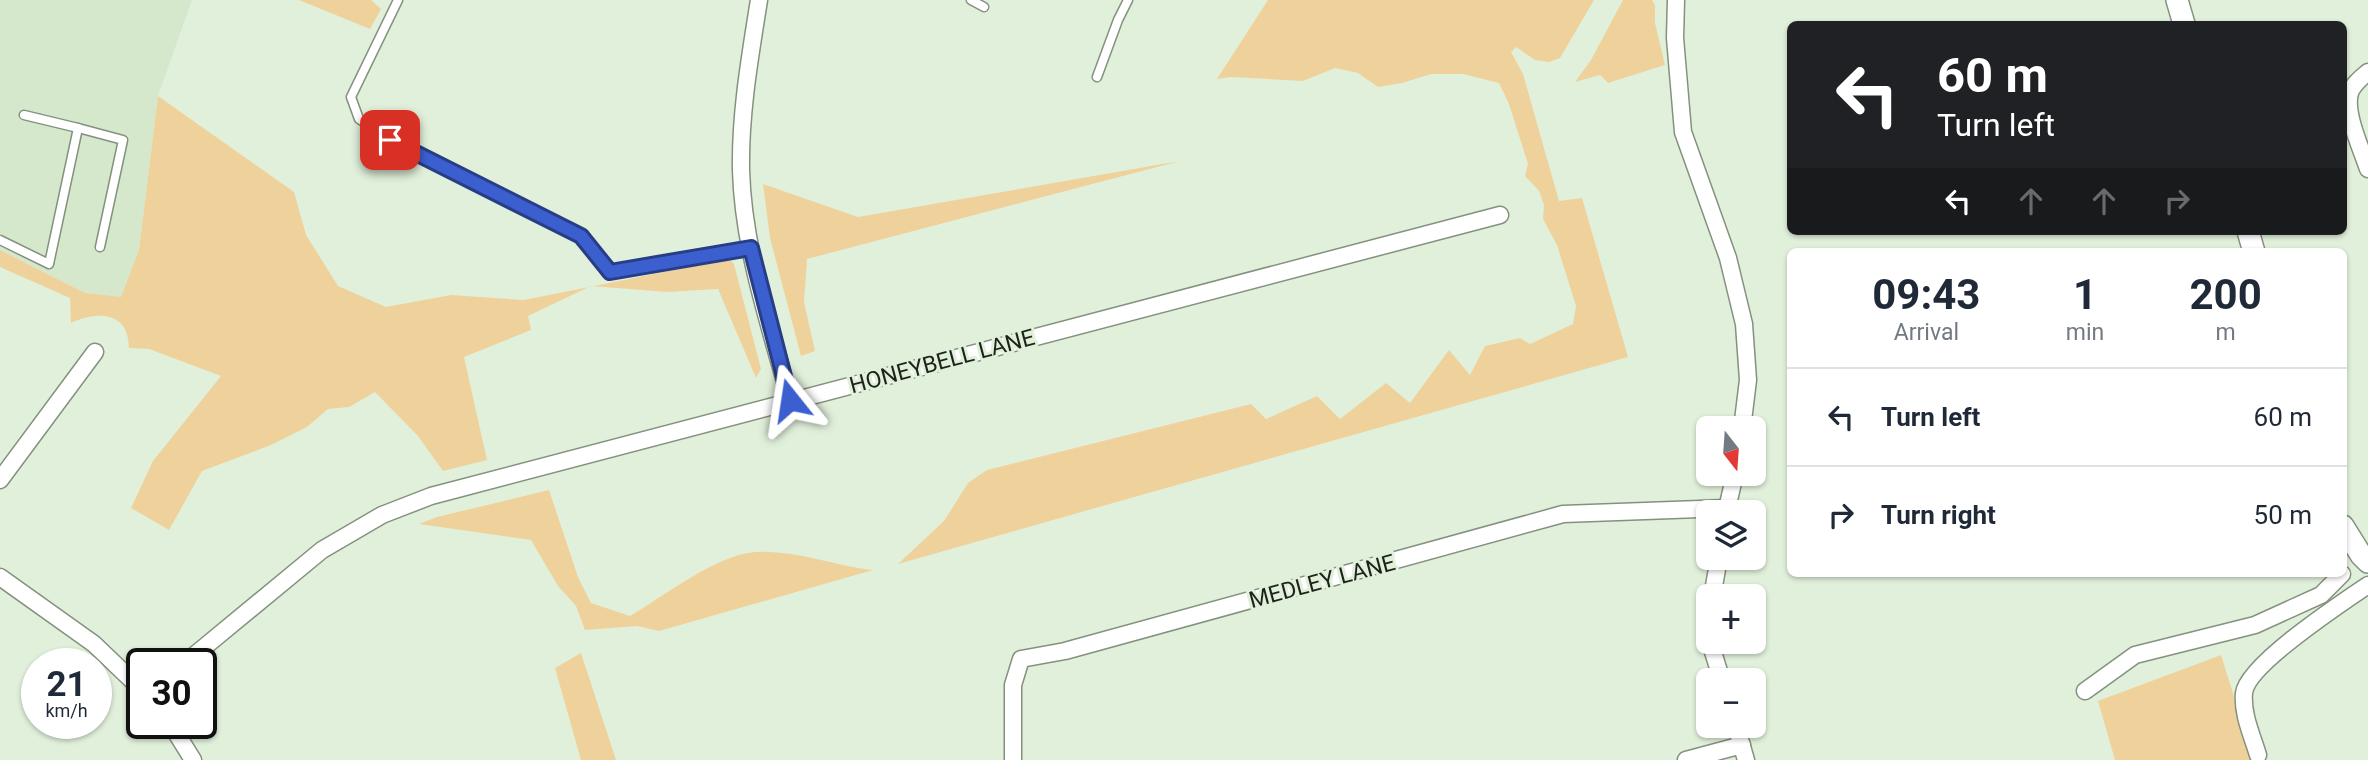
<!DOCTYPE html>
<html lang="en">
<head>
<meta charset="utf-8">
<style>
  body { margin:0; font-family:Roboto,sans-serif; background:#f6f6f7; color:#1f2937; height:100vh; display:flex; flex-direction:column; font-size:26px; white-space:nowrap }
  * { box-sizing:border-box; margin:0 }
  p { font-size:23px; color:#747a83 }
  .icon { flex:none; width:38px; height:38px; fill:none; stroke:currentColor; stroke-width:2; stroke-linecap:round; stroke-linejoin:round }
  .map { position:relative; flex:1; overflow:hidden }
  .sheet { position:absolute; left:1787px; top:248px; width:560px; height:329px; display:flex; flex-direction:column; background:#fff; border-radius:10px; box-shadow:0 2px 5px #0004 }
  .sheet>* { flex:none }
  .guide { position:absolute; left:1787px; top:21px; width:560px; height:214px; border-radius:10px; box-shadow:0 2px 5px #0004; background:#202124; color:#fff; overflow:hidden }
  .needle { width:46px; rotate:163deg }
  .controls { position:absolute; left:1696px; top:416px; display:grid; gap:14px }
  .controls a { display:grid; place-items:center; width:70px; height:70px; border-radius:10px; background:#fff; box-shadow:0 2px 5px #0004; font-size:35px }
  .speed { position:absolute; left:21px; top:648px; display:flex; gap:14px; font-size:35px; font-weight:700; text-align:center }
  .speed>* { display:grid; place-content:center; width:91px; height:91px; border-radius:50%; background:#fff; box-shadow:0 2px 5px #0004; line-height:1 }
  .speed small { font-size:18px; font-weight:400 }
  .speed .limit { border:4px solid #111; border-radius:10px; background:#fff; color:#111 }
  .pin { position:absolute; display:grid; place-items:center; width:60px; height:60px; color:#fff; margin:-30px; border-radius:14px; box-shadow:0 4px 10px #0006 }
  .me { position:absolute; width:77px; margin:-38px; rotate:345deg; stroke-linejoin:round; filter:drop-shadow(0 0 5px #0008) }
  .turn { display:flex; align-items:center; gap:24px; height:147px; padding:0 35px; font-size:32px }
  .turn .icon { width:91px; height:91px; stroke-width:2.5 }
  .turn b { display:block; font-size:49px; line-height:60px }
  .lanes { display:flex; align-items:center; height:66px; padding:0 35px; background:#0003; justify-content:center; gap:35px; direction:ltr }
  .lanes .off { opacity:.35 }
  .eta { display:flex; justify-content:space-evenly; align-items:center; height:119px; text-align:center }
  .eta b { font-size:42px; font-weight:700; line-height:49px }
  ul { padding:0; list-style:none }
  li { display:flex; align-items:center; gap:21px; height:98px; padding:0 35px; border-top:2px solid #e0e1e3 }
  li div { flex:1 }
  li b { display:block; font-size:26px }
  li em { font-style:normal }
  .map>svg:first-child { display:block }
  .built { fill:#d5e8cc }
  .green { fill:#efd29b }
  .lines { fill:none; stroke-linecap:round; stroke-linejoin:round }
  .service-casing { stroke:#84917e; stroke-width:11 }
  .minor-casing { stroke:#84917e; stroke-width:19 }
  .tertiary-casing { stroke:#84917e; stroke-width:24 }
  .service { stroke:#fff; stroke-width:8 }
  .minor { stroke:#fff; stroke-width:16 }
  .tertiary { stroke:#fff; stroke-width:21 }
  .route-casing { stroke:#273e87; stroke-width:18 }
  .route { stroke:#3c5fd0; stroke-width:12 }
  .labels { text-anchor:middle; stroke-width:6; stroke-linejoin:round; paint-order:stroke }
  .street-label { font-size:23px; fill:#1d221a; stroke:#e1f0db }
</style>
</head>
<body>
<div class="map">
<svg width="2368" height="760" viewBox="0 0 2368 760">
  <rect width="100%" height="100%" fill="#e1f0db"/>
  <path class="built" d="M0,0H192L158,96L139,250L121,298L85,293L0,250Z"/>
  <g class="green">
    <path d="M299,0H371L381,9L370,29Z"/>
    <path d="M1268,0H1594L1560,58L1549,62L1535,60L1516,47L1511,52L1523,74L1559,201L1582,198L1628,357L898,564L944,521L968,483L987,470L1251,404L1266,419L1317,396L1340,419L1386,383L1410,403L1449,350L1470,375L1485,346L1520,338L1530,344L1573,324L1576,306L1557,245L1543,219L1544,205L1539,191L1525,176L1528,164L1509,104L1499,83L1463,74H1431L1402,83L1378,87L1358,73L1335,68L1303,81L1231,77L1217,79Z"/>
    <path d="M1623,0H1652L1655,5V23L1665,65L1608,83L1600,75L1575,82L1591,60Z"/>
    <path d="M158,96L294,192L306,235L338,286L386,307L451,295L524,300L729,259L734,264L761,369L756,378L718,289L667,292L591,286L528,316L531,330L464,357L487,460L443,471L418,436L375,392L349,407L328,409L307,427L271,445L202,471L169,530L131,508L153,461L221,376L149,349L129,348C128,311 98,311 71,323L70,298L0,267V250L85,293L121,297L139,250Z"/>
    <path d="M1180,161L807,259L804,302L815,351L801,356L770,238L763,184L858,217Z"/>
    <path d="M549,490L578,577L591,603L630,616C664,596 716,555 755,552C792,549 836,566 873,570L659,631L637,626L585,630L576,606L558,586L531,540L419,524L437,517Z"/>
    <path d="M581,653L616,760H581L555,668Z"/>
    <path d="M2221,655L2254,760H2115L2098,701Z"/>
  </g>
  <g class="lines">
    <defs>
      <g id="service">
        <path d="M398,0L351,97L359,119L390,140L581,236L610,273L751,248"/>
        <path d="M971,0L984,7"/>
        <path d="M1097,77L1118,20L1128,0"/>
        <path d="M78,128L123,140L100,247"/>
        <path d="M0,240L49,264L78,128L24,115"/>
      </g>
      <g id="minor">
        <path d="M759,0C750,57 740,113 741,170C743,248 770,326 790,400"/>
        <path d="M1676,0L1675,38L1683,132L1728,258L1744,324L1748,380L1742,429"/>
        <path d="M2368,72C2361,78 2353,84 2350,93C2344,113 2362,150 2368,169"/>
        <path d="M0,480L95,352"/>
        <path d="M1726,513L1735,474"/>
        <path d="M0,577L94,644L142,690"/>
        <path d="M1712,597L1719,558"/>
        <path d="M1708,621V636"/>
        <path d="M1710,642L1722,681"/>
        <path d="M185,663L322,550L382,515L431,496L1500,215"/>
        <path d="M2085,691L2135,655L2255,625L2321,595L2342,574"/>
        <path d="M170,723L193,760"/>
        <path d="M1736,726L1746,760"/>
        <path d="M2258,755C2252,735 2242,714 2244,693C2247,665 2343,602 2368,585"/>
        <path d="M1013,760V685L1021,659L1065,651L1563,514L1727,508"/>
        <path d="M1686,760L1742,745"/>
      </g>
      <g id="tertiary">
        <path d="M2177,0L2184,24"/>
        <path d="M2248,231L2254,252"/>
        <path d="M2343,526L2361,555L2368,562"/>
      </g>
    </defs>
    <use href="#service" class="service-casing"/>
    <use href="#minor" class="minor-casing"/>
    <use href="#tertiary" class="tertiary-casing"/>
    <use href="#service" class="service"/>
    <use href="#minor" class="minor"/>
    <use href="#tertiary" class="tertiary"/>
  </g>
  <g class="lines">
    <defs>
      <path id="route" d="M390,140L581,236L610,272L751,248L790,400"/>
    </defs>
    <use href="#route" class="route-casing"/>
    <use href="#route" class="route"/>
  </g>
  <g class="labels">
    <g class="street-label">
      <text transform="translate(942 361) rotate(-15)" y="8">HONEYBELL LANE</text>
      <text transform="translate(1322 581) rotate(-15)" y="8">MEDLEY LANE</text>
    </g>
  </g>
</svg>
<div class="controls">
<a><svg class="needle" viewBox="-14 -14 28 28"><path d="M0-13l5 13h-10z" fill="#e53935"/><path d="M0 13l5-13h-10z" fill="#747a83"/></svg></a>
<a><svg class="icon" aria-label="layers" viewBox="0 0 24 24"><path d="M12 4l9 5-9 5-9-5zM3 14l9 5 9-5"/></svg></a>
<a>+</a>
<a>−</a>
</div>
<div class="speed"><div>21<small>km/h</small></div><div class="limit">30</div></div>
<div class="pin" style="left:390px;top:140px;background:#d93025"><svg class="icon" aria-label="arrive" viewBox="0 0 24 24"><path d="M6 21V4h12l-3 4 3 4H6"/></svg></div>
<svg class="me" style="left:790px;top:400px" viewBox="-20 -20 40 40"><path d="M0-17L14 15 0 8-14 15z" fill="#3c5fd0" stroke="#fff" stroke-width="4"/></svg>
<div class="guide">
<div class="turn"><svg class="icon" aria-label="left" viewBox="0 0 24 24"><path d="M17 20v-9H6M10 6l-5 5 5 5"/></svg><div><b>60 m</b>Turn left</div></div>
<div class="lanes"><svg class="icon" aria-label="left" viewBox="0 0 24 24"><path d="M17 20v-9H6M10 6l-5 5 5 5"/></svg><svg class="icon off" aria-label="ahead" viewBox="0 0 24 24"><path d="M12 20V5M6 11l6-6 6 6"/></svg><svg class="icon off" aria-label="ahead" viewBox="0 0 24 24"><path d="M12 20V5M6 11l6-6 6 6"/></svg><svg class="icon off" aria-label="right" viewBox="0 0 24 24"><path d="M7 20v-9h11M14 6l5 5-5 5"/></svg></div>
</div>
<section class="sheet">
<div class="eta">
<div><b>09:43</b><p>Arrival</p></div>
<div><b>1</b><p>min</p></div>
<div><b>200</b><p>m</p></div>
</div>
<ul>
<li><svg class="icon" aria-label="left" viewBox="0 0 24 24"><path d="M17 20v-9H6M10 6l-5 5 5 5"/></svg><div><b>Turn left</b></div><em>60 m</em></li>
<li><svg class="icon" aria-label="right" viewBox="0 0 24 24"><path d="M7 20v-9h11M14 6l5 5-5 5"/></svg><div><b>Turn right</b></div><em>50 m</em></li>
</ul>
</section>
</div>
</body>
</html>
